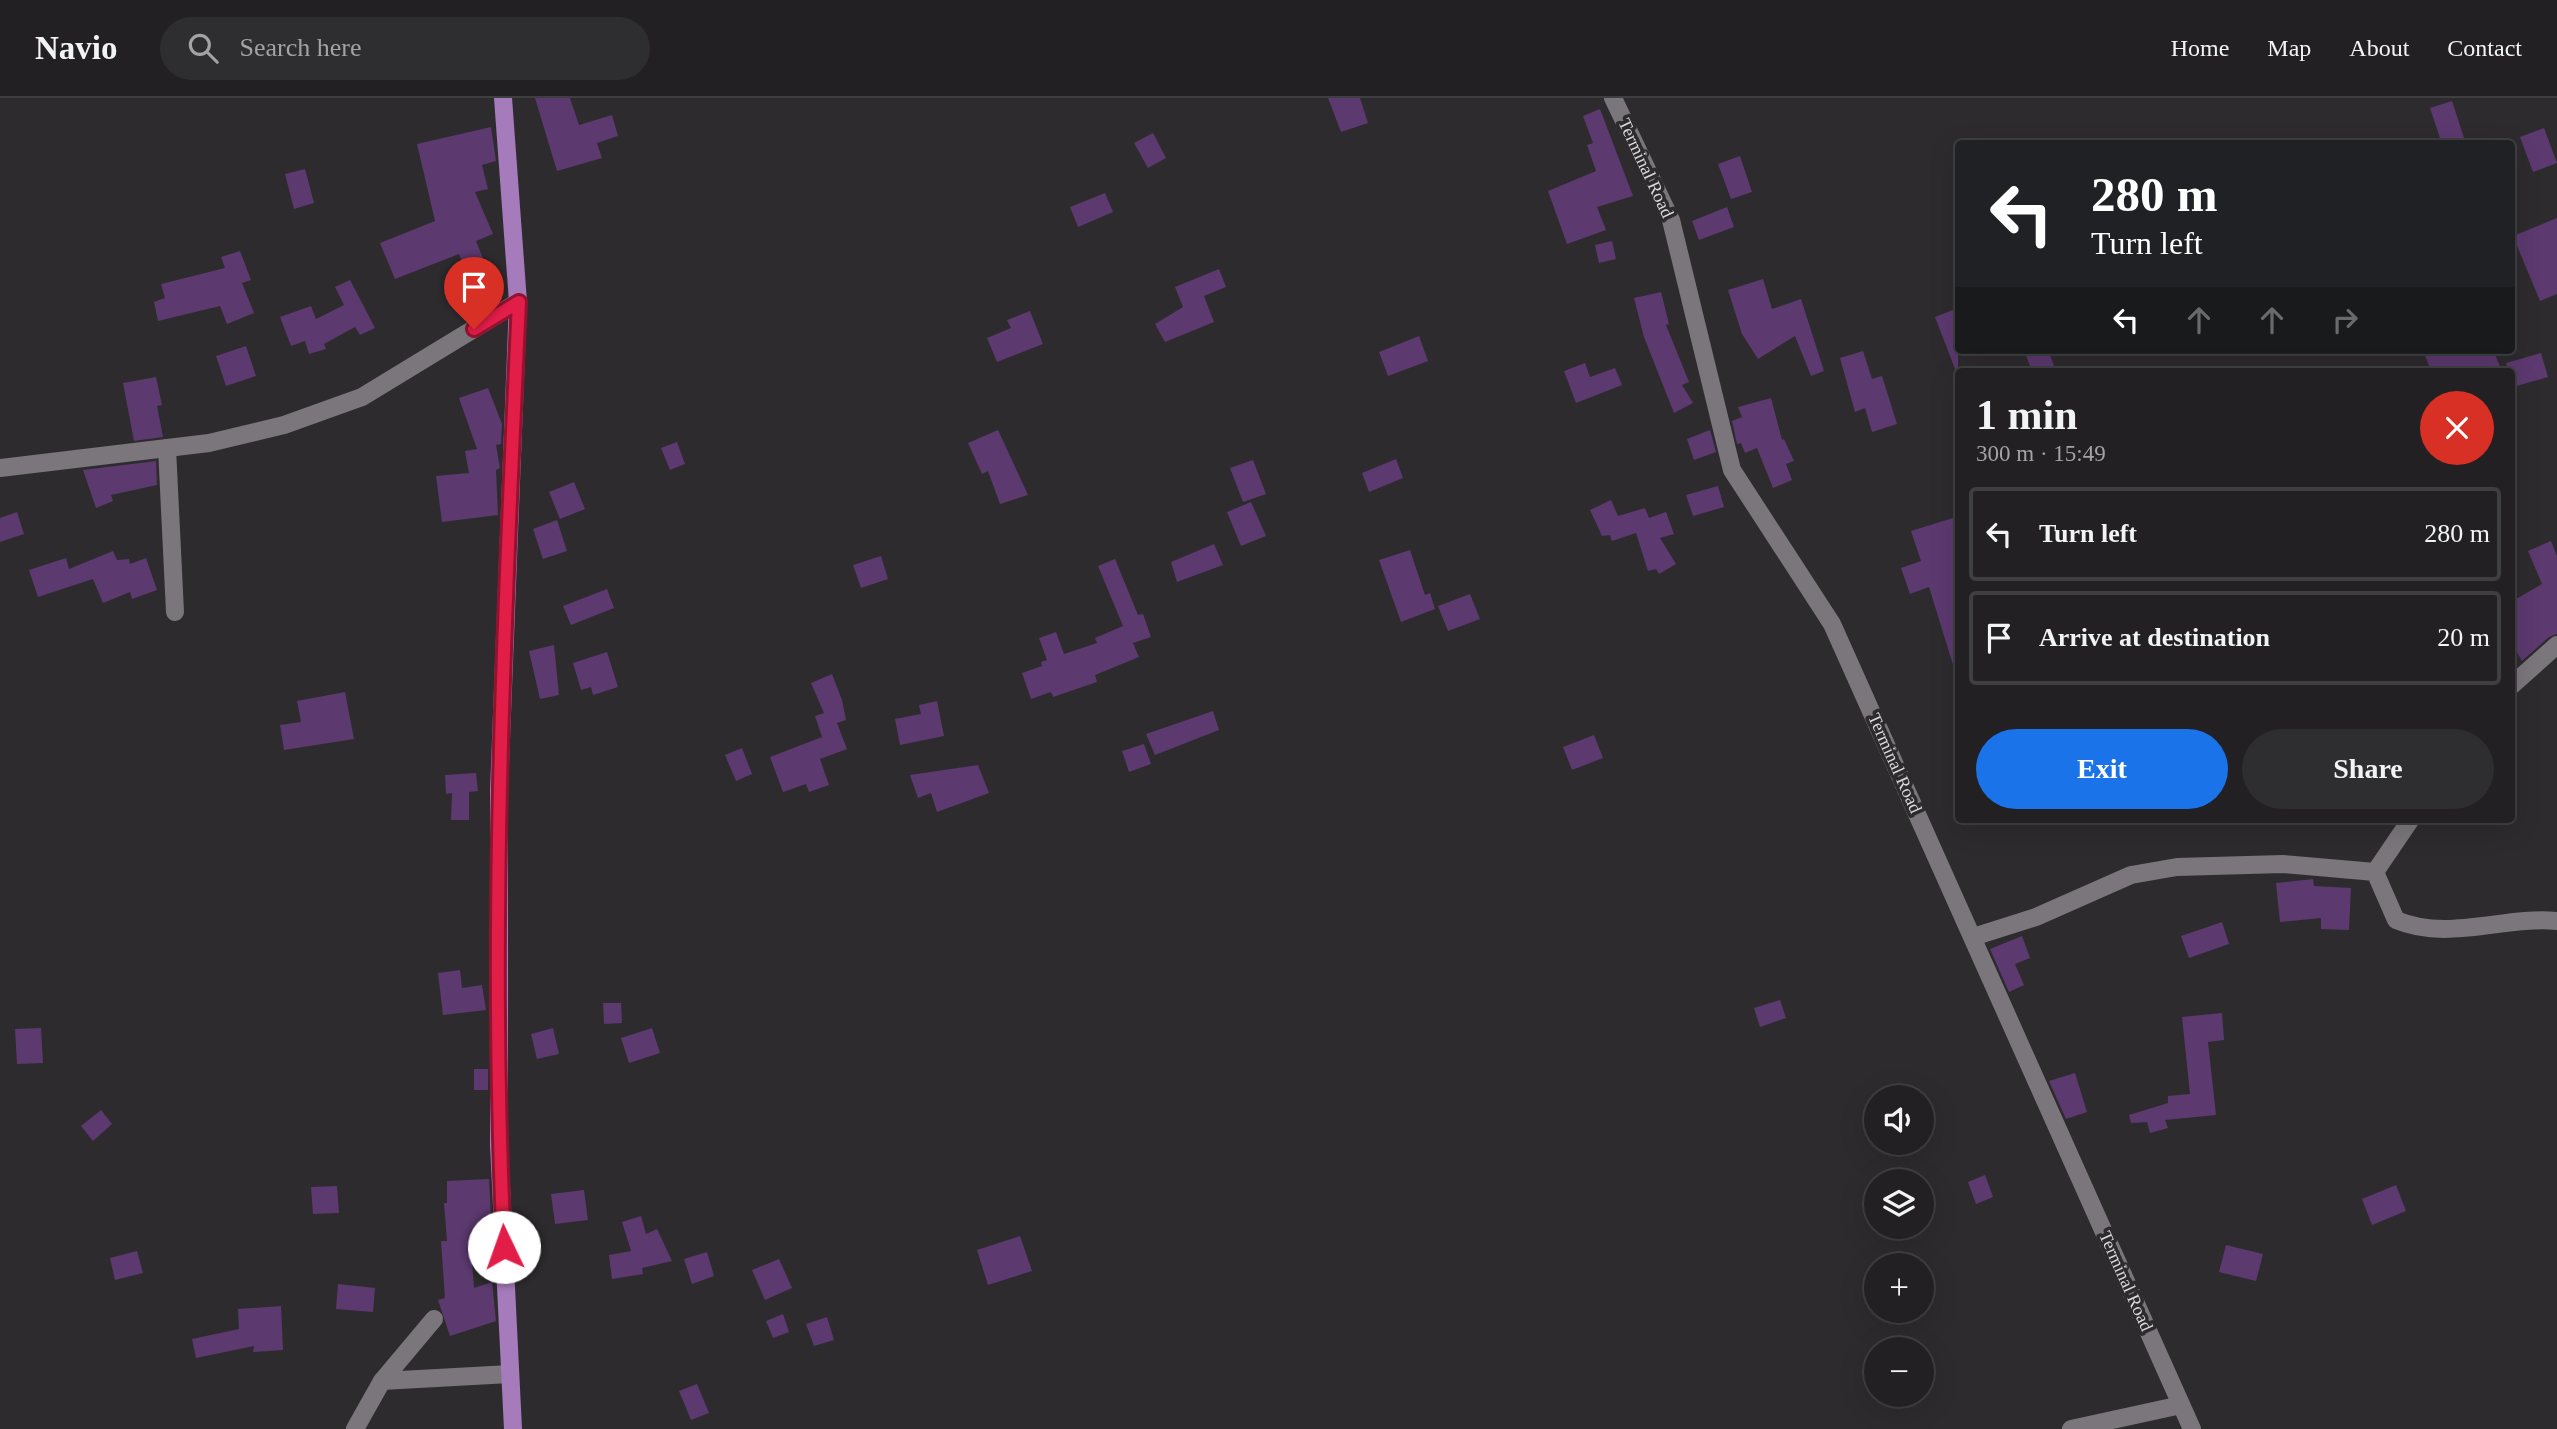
<!DOCTYPE html>
<html lang="en">
<head>
<meta charset="utf-8">
<style>
  body { margin:0; font-family:"Times New Roman",serif; background:#2e2d30; color:#f1f3f6; height:100vh; display:flex; flex-direction:column; font-size:26px; white-space:nowrap }
  * { box-sizing:border-box; margin:0 }
  p { font-size:23px; color:#a2a3a6 }
  .icon { flex:none; width:38px; height:38px; fill:none; stroke:currentColor; stroke-width:2; stroke-linecap:round; stroke-linejoin:round }
  .map { position:relative; flex:1; overflow:hidden }
  .side { position:absolute; left:1955px; top:270px; width:560px; height:455px; display:flex; flex-direction:column; background:#222023; border-radius:7px; box-shadow:0 7px 28px #0002,0 0 0 2px #3f3e41 }
  .side>* { flex:none }
  .top-card { position:absolute; left:1955px; top:42px; width:560px; height:214px; border-radius:7px; box-shadow:0 7px 28px #0002,0 0 0 2px #3f3e41; background:#202124; color:#fff; overflow:hidden }
  .buttons { position:absolute; left:1864px; top:987px; display:grid; gap:14px }
  .buttons a { display:grid; place-items:center; width:70px; height:70px; border-radius:50%; background:#222023; box-shadow:0 7px 28px #0002,0 0 0 2px #3f3e41; font-size:35px }
  .pin { position:absolute; display:grid; place-items:center; width:60px; height:60px; color:#fff; margin:-72px -30px; border-radius:50% 50% 50% 0; rotate:-45deg; box-shadow:0 0 7px #0007 }
  .pin .icon { rotate:45deg }
  .me { position:absolute; width:77px; margin:-38px; rotate:357deg; stroke-linejoin:round; filter:drop-shadow(0 0 5px #0008) }
  .turn { display:flex; align-items:center; gap:24px; height:147px; padding:0 21px; font-size:32px }
  .turn .icon { width:91px; height:91px; stroke-width:2.5 }
  .turn b { display:block; font-size:49px; line-height:60px }
  .lanes { display:flex; align-items:center; height:66px; padding:0 21px; background:#0003; justify-content:center; gap:35px; direction:ltr }
  .lanes .off { opacity:.35 }
  .round { display:grid; place-items:center; flex:none; width:74px; height:74px; border-radius:37px; background:#2e2d30 }
  .overview { display:flex; align-items:center; justify-content:space-between; height:119px; padding:0 21px }
  h1 { font-size:42px; font-weight:600; line-height:52px }
  .primary-button { display:flex; gap:14px; margin-top:auto; padding:14px 21px }
  .primary-button a { flex:1; height:80px; border-radius:42px; background:#1a73e8; color:#fff; font-size:28px; font-weight:600; line-height:80px; text-align:center }
  .primary-button a+a { background:#2e2d30; color:#f1f3f6 }
  ul { padding:0; list-style:none }
  li { display:flex; align-items:center; gap:21px; height:94px; margin:0 14px 10px; padding:0 7px; border:4px solid #3f3e41; border-radius:7px }
  li div { flex:1 }
  li b { display:block; font-size:26px }
  li em { font-style:normal }
  header { display:flex; align-items:center; gap:42px; box-sizing:border-box; height:98px; padding:0 35px; background:#222023; border-bottom:2px solid #3f3e41 }
  header strong { font-size:33px }
  nav { display:flex; gap:38px; margin-inline-start:auto; font-size:24px }
  .search { width:490px; height:63px; background:#2e2d30; display:flex; align-items:center; gap:18px; box-sizing:border-box; padding:0 24px; border-radius:38px; color:#a2a3a6; font-size:26px }
  .map>svg:first-child { display:block }
  .building { fill:#5c396f }
  .lines { fill:none; stroke-linecap:round; stroke-linejoin:round }
  .minor { stroke:#7a767b; stroke-width:18 }
  .major { stroke:#a67bbc; stroke-width:18 }
  .route-casing { stroke:#92132f; stroke-width:18 }
  .route { stroke:#e11d48; stroke-width:12 }
  .labels { text-anchor:middle; stroke-width:7; stroke-linejoin:round; paint-order:stroke }
  .street-label { font-size:18px; fill:#dbd9dc; stroke:#2e2b2f }
</style>
</head>
<body>
<header>
<strong>Navio</strong>
<div class="search"><svg class="icon" aria-label="search" viewBox="0 0 24 24"><circle cx="10" cy="10" r="6"/><path d="M15 15l6 6"/></svg>Search here</div>
<nav><a>Home</a><a>Map</a><a>About</a><a>Contact</a></nav>
</header>
<div class="map">
<svg width="2557" height="1331" viewBox="0 0 2557 1331">
  <rect width="100%" height="100%" fill="#2e2b2f"/>
  <g class="building">
    <path d="M535,0H570L579,27L612,17L618,38L597,45L602,60L557,73Z"/>
    <path d="M1328,0H1360L1368,25L1341,34Z"/>
    <path d="M2452,3L2466,46H2442L2430,10Z"/>
    <path d="M1600,11L1633,98L1597,109L1606,132L1567,146L1548,93L1596,73L1587,47L1593,45L1583,18Z"/>
    <path d="M491,29L496,63L482,67L488,91L475,94L493,136L476,143L493,185L474,193L459,156L395,181L380,145L435,123L417,46Z"/>
    <path d="M2544,30L2557,65L2533,74L2520,39Z"/>
    <path d="M1153,35L1166,60L1148,70L1134,45Z"/>
    <path d="M1740,58L1752,94L1731,101L1718,66Z"/>
    <path d="M305,71L314,105L294,111L285,76Z"/>
    <path d="M1105,95L1113,114L1078,129L1070,109Z"/>
    <path d="M1727,109L1734,129L1699,142L1692,123Z"/>
    <path d="M2557,120V196L2540,203L2513,138Z"/>
    <path d="M1612,143L1616,161L1599,165L1595,147Z"/>
    <path d="M240,153L251,182L242,185L254,215L227,226L220,208L158,223L154,204L165,200L161,186L225,170L221,159Z"/>
    <path d="M1219,171L1226,189L1204,198L1214,224L1165,244L1155,226L1183,209L1175,189Z"/>
    <path d="M1763,181L1772,211L1801,201L1824,273L1811,278L1795,238L1758,261L1742,236L1728,192Z"/>
    <path d="M350,182L375,230L360,237L355,229L324,246L326,251L309,256L305,243L291,248L280,219L311,208L316,221L344,207L335,189Z"/>
    <path d="M1661,194L1669,226L1666,227L1689,284L1682,287L1693,305L1674,315L1644,239L1634,200Z"/>
    <path d="M1958,210V276H1957L1935,219Z"/>
    <path d="M1030,213L1043,246L997,264L987,240L1011,230L1007,222Z"/>
    <path d="M1419,238L1428,263L1388,278L1379,254Z"/>
    <path d="M246,248L256,278L226,288L216,258Z"/>
    <path d="M2024,252H2048L2056,273H2032Z"/>
    <path d="M2423,252H2493L2502,273H2431Z"/>
    <path d="M1863,253L1872,281L1882,278L1897,326L1872,334L1865,310L1855,314L1840,260Z"/>
    <path d="M2541,255L2548,279L2513,289L2511,273H2508L2506,265Z"/>
    <path d="M1585,265L1590,279L1615,270L1622,287L1576,305L1564,273Z"/>
    <path d="M156,279L162,307L157,308L163,339L134,343L123,285Z"/>
    <path d="M488,290L502,326L501,346L496,347L500,370L496,372L498,417L442,424L436,378L469,375L465,353L477,351L459,300Z"/>
    <path d="M1771,300L1782,342L1784,341L1794,363L1786,366L1792,382L1773,390L1757,350L1745,355L1741,345L1737,346L1732,323L1742,319L1738,309Z"/>
    <path d="M998,332L1028,397L1000,406L988,373L982,376L968,345Z"/>
    <path d="M1710,332L1716,354L1694,362L1687,341Z"/>
    <path d="M677,344L685,366L670,372L661,350Z"/>
    <path d="M1396,361L1403,380L1369,394L1362,375Z"/>
    <path d="M1253,362L1266,396L1243,404L1230,370Z"/>
    <path d="M156,363L157,387L111,397L113,403L96,410L83,372Z"/>
    <path d="M574,384L585,411L560,421L549,394Z"/>
    <path d="M1718,388L1724,409L1693,418L1686,397Z"/>
    <path d="M1611,402L1618,418L1645,410L1649,420L1666,414L1674,436L1660,440L1676,466L1659,476L1656,471L1648,473L1636,435L1612,443L1610,437L1602,438L1590,412Z"/>
    <path d="M1251,404L1266,438L1241,448L1227,414Z"/>
    <path d="M17,414L24,436L0,444V420Z"/>
    <path d="M1953,420L1958,436V569L1954,570L1929,489L1910,496L1901,470L1921,463L1911,433Z"/>
    <path d="M557,422L567,453L543,461L533,431Z"/>
    <path d="M2551,443L2557,458V536L2549,539L2522,563L2511,543V504L2542,486L2528,453Z"/>
    <path d="M1214,446L1223,467L1177,484L1171,464Z"/>
    <path d="M1410,452L1425,497L1430,495L1435,511L1401,524L1379,462Z"/>
    <path d="M113,453L117,462L129,461L130,466L146,460L157,492L132,501L130,494L103,505L93,481L38,499L29,472L66,460L69,471Z"/>
    <path d="M881,458L888,481L861,490L853,467Z"/>
    <path d="M1115,461L1138,517L1143,516L1151,539L1133,545L1139,559L1095,577L1097,584L1053,599L1051,594L1031,601L1022,575L1042,568L1041,564L1047,562L1039,540L1056,534L1064,556L1097,545L1095,540L1123,528L1098,468Z"/>
    <path d="M607,491L614,510L571,527L563,508Z"/>
    <path d="M1470,496L1480,521L1448,533L1438,508Z"/>
    <path d="M554,547L559,597L540,601L529,553Z"/>
    <path d="M607,554L618,589L593,597L591,589L581,592L573,565Z"/>
    <path d="M832,576L842,602L846,622L837,625L847,651L820,661L829,687L809,694L806,686L783,694L770,659L822,639L815,618L824,615L811,585Z"/>
    <path d="M345,594L354,641L284,652L280,627L301,624L297,603Z"/>
    <path d="M937,603L944,638L900,647L895,621L921,616L919,607Z"/>
    <path d="M1213,613L1219,632L1155,657L1146,636Z"/>
    <path d="M1594,637L1603,660L1572,672L1563,649Z"/>
    <path d="M1144,646L1151,666L1129,674L1122,653Z"/>
    <path d="M742,650L752,676L736,683L725,657Z"/>
    <path d="M978,667L989,695L937,714L931,695L918,700L910,677Z"/>
    <path d="M476,675L478,693L469,694V722H451L452,695L446,696L445,677Z"/>
    <path d="M2313,781L2314,788L2351,790L2349,832L2321,831V820L2280,824L2276,785Z"/>
    <path d="M2222,824L2229,846L2189,860L2181,838Z"/>
    <path d="M2022,838L2030,860L2015,866L2024,887L2009,894L1990,851Z"/>
    <path d="M460,872L462,890L482,887L486,912L443,917L438,875Z"/>
    <path d="M1780,902L1786,920L1760,929L1754,910Z"/>
    <path d="M603,905H621L622,925L604,926Z"/>
    <path d="M2222,915L2224,942L2208,944L2216,1017L2165,1022L2168,1030L2150,1035L2147,1024L2131,1025L2129,1017L2168,1005V998L2190,996L2182,919Z"/>
    <path d="M41,930L43,965L17,966L15,931Z"/>
    <path d="M553,930L559,956L537,961L531,936Z"/>
    <path d="M652,930L660,955L629,965L621,940Z"/>
    <rect x="474" y="971" width="14" height="21"/>
    <path d="M2075,975L2087,1014L2066,1021L2049,983Z"/>
    <path d="M101,1012L112,1026L93,1043L81,1028Z"/>
    <path d="M1985,1077L1993,1099L1976,1106L1968,1084Z"/>
    <path d="M489,1081L492,1137L470,1139L474,1190L492,1184L496,1223L450,1238L438,1202L445,1200L441,1143H447L444,1105H447V1083Z"/>
    <path d="M2396,1087L2406,1113L2372,1127L2362,1101Z"/>
    <path d="M337,1088L339,1115L313,1116L311,1089Z"/>
    <path d="M584,1092L588,1122L555,1126L551,1096Z"/>
    <path d="M641,1118L646,1136L657,1131L672,1163L642,1170L643,1176L612,1181L609,1157L631,1153L622,1124Z"/>
    <path d="M1020,1138L1032,1173L988,1187L977,1152Z"/>
    <path d="M2226,1147L2263,1156L2256,1183L2219,1174Z"/>
    <path d="M137,1153L143,1175L115,1182L110,1160Z"/>
    <path d="M707,1154L714,1178L692,1186L684,1161Z"/>
    <path d="M779,1161L792,1190L765,1202L752,1172Z"/>
    <path d="M338,1186L375,1190L373,1214L336,1211Z"/>
    <path d="M281,1208L283,1252L253,1254L254,1248L196,1260L192,1241L239,1231L238,1211Z"/>
    <path d="M783,1216L789,1234L773,1240L766,1223Z"/>
    <path d="M827,1219L834,1242L814,1248L806,1226Z"/>
    <path d="M697,1286L709,1315L691,1322L679,1293Z"/>
  </g>
  <g class="lines">
    <g class="minor">
      <path d="M1613,0L1671,122L1732,372L1832,526L2192,1331"/>
      <path d="M167,350L175,514"/>
      <path d="M0,370L209,345L284,327L362,299L518,204"/>
      <path d="M2511,588L2557,547"/>
      <path d="M2375,774L2411,721"/>
      <path d="M1973,839L2036,819L2131,777L2177,769L2283,766L2375,774L2396,822C2448,844 2503,818 2557,823"/>
      <path d="M382,1283L434,1221"/>
      <path d="M355,1331L382,1283L510,1276"/>
      <path d="M2071,1331L2181,1307"/>
    </g>
    <path class="major" d="M503,0L518,204L499,693V1047L513,1331"/>
  </g>
  <g class="lines">
    <defs>
      <path id="route" d="M474,231L519,204C504,518 489,834 504,1149"/>
    </defs>
    <use href="#route" class="route-casing"/>
    <use href="#route" class="route"/>
  </g>
  <g class="labels">
    <g class="street-label">
      <text transform="translate(1646 70) rotate(65)" y="6">Terminal Road</text>
      <text transform="translate(1895 665) rotate(66)" y="6">Terminal Road</text>
      <text transform="translate(2126 1183) rotate(66)" y="6">Terminal Road</text>
    </g>
  </g>
</svg>
<div class="buttons">
<a><svg class="icon" aria-label="sound" viewBox="0 0 24 24"><path d="M4 9h4l5-4v14l-5-4H4zM17 9q2 3 0 6"/></svg></a>
<a><svg class="icon" aria-label="layers" viewBox="0 0 24 24"><path d="M12 4l9 5-9 5-9-5zM3 14l9 5 9-5"/></svg></a>
<a>+</a>
<a>−</a>
</div>
<div class="pin" style="left:474px;top:231px;background:#d93025"><svg class="icon" aria-label="arrive" viewBox="0 0 24 24"><path d="M6 21V4h12l-3 4 3 4H6"/></svg></div>
<svg class="me" style="left:504px;top:1149px" viewBox="-20 -20 40 40"><circle r="19" fill="#fff"/><path d="M0-13L10 11 0 6-10 11z" fill="#e11d48"/></svg>
<div class="top-card">
<div class="turn"><svg class="icon" aria-label="left" viewBox="0 0 24 24"><path d="M17 20v-9H6M10 6l-5 5 5 5"/></svg><div><b>280 m</b>Turn left</div></div>
<div class="lanes"><svg class="icon" aria-label="left" viewBox="0 0 24 24"><path d="M17 20v-9H6M10 6l-5 5 5 5"/></svg><svg class="icon off" aria-label="ahead" viewBox="0 0 24 24"><path d="M12 20V5M6 11l6-6 6 6"/></svg><svg class="icon off" aria-label="ahead" viewBox="0 0 24 24"><path d="M12 20V5M6 11l6-6 6 6"/></svg><svg class="icon off" aria-label="right" viewBox="0 0 24 24"><path d="M7 20v-9h11M14 6l5 5-5 5"/></svg></div>
</div>
<section class="side">
<div class="overview"><div><h1>1 min</h1><p>300 m · 15:49</p></div><a class="round" style="background:#d93025;color:#fff"><svg class="icon" aria-label="close" viewBox="0 0 24 24"><path d="M6 6l12 12M18 6L6 18"/></svg></a></div>
<ul>
<li><svg class="icon" aria-label="left" viewBox="0 0 24 24"><path d="M17 20v-9H6M10 6l-5 5 5 5"/></svg><div><b>Turn left</b></div><em>280 m</em></li>
<li><svg class="icon" aria-label="arrive" viewBox="0 0 24 24"><path d="M6 21V4h12l-3 4 3 4H6"/></svg><div><b>Arrive at destination</b></div><em>20 m</em></li>
</ul>
<div class="primary-button"><a>Exit</a><a>Share</a></div>
</section>
</div>
</body>
</html>
